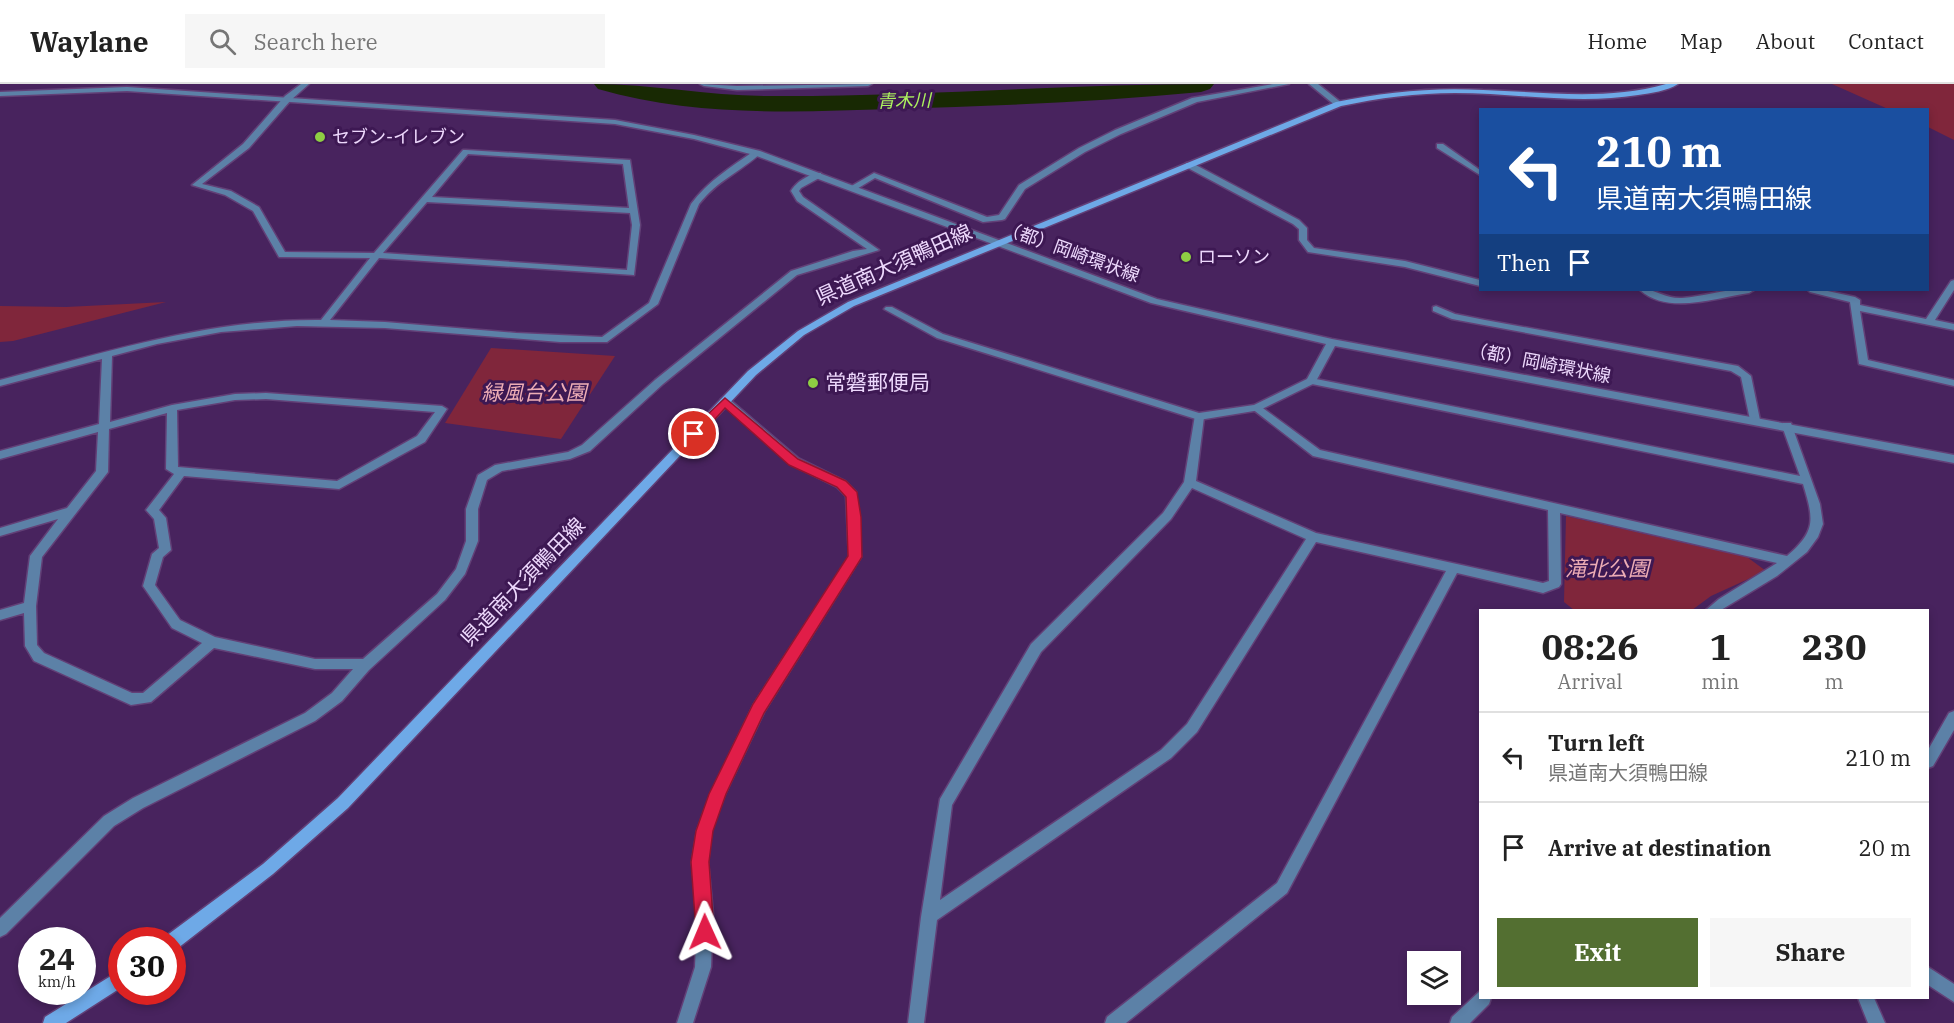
<!DOCTYPE html>
<html lang="en">
<head>
<meta charset="utf-8">
<style>
  body { margin:0; font-family:"IBM Plex Serif","Noto Sans JP",serif; background:#f6f6f6; color:#222; height:100vh; display:flex; flex-direction:column; font-size:22px; white-space:nowrap }
  * { box-sizing:border-box; margin:0 }
  p { font-size:20px; color:#767676 }
  .icon { flex:none; width:33px; height:33px; fill:none; stroke:currentColor; stroke-width:2; stroke-linecap:round; stroke-linejoin:round }
  .map { position:relative; flex:1; overflow:hidden }
  .details { position:absolute; left:1479px; top:525px; width:450px; height:390px; display:flex; flex-direction:column; background:#fff; border-radius:0px; box-shadow:0 3px 9px #0003 }
  .details>* { flex:none }
  .banner { position:absolute; left:1479px; top:24px; width:450px; height:183px; border-radius:0px; box-shadow:0 3px 9px #0003; background:#1a4fa0; color:#fff; overflow:hidden }
  .tools { position:absolute; left:1407px; top:867px; display:grid; gap:12px }
  .tools a { display:grid; place-items:center; width:54px; height:54px; border-radius:0px; background:#fff; box-shadow:0 3px 9px #0003; font-size:30px }
  .speed { position:absolute; left:18px; top:843px; display:flex; gap:12px; font-size:30px; font-weight:700; text-align:center }
  .speed>* { display:grid; place-content:center; width:78px; height:78px; border-radius:50%; background:#fff; box-shadow:0 3px 9px #0003; line-height:1 }
  .speed small { font-size:15px; font-weight:400 }
  .speed .limit { border:9px solid #d22; background:#fff; color:#111 }
  .pin { position:absolute; display:grid; place-items:center; width:51px; height:51px; color:#fff; margin:-26px; border:3px solid #fff; border-radius:50%; box-shadow:0 2px 6px #0007 }
  .me { position:absolute; width:66px; margin:-33px; rotate:359deg; stroke-linejoin:round; filter:drop-shadow(0 0 4px #0008) }
  .turn { display:flex; align-items:center; gap:21px; height:126px; padding:0 18px; font-size:27px }
  .turn .icon { width:78px; height:78px; stroke-width:2.5 }
  .turn b { display:block; font-size:42px; line-height:51px }
  .then { display:flex; align-items:center; height:57px; padding:0 18px; background:#0003; gap:12px; font-size:22px }
  .eta { display:flex; justify-content:space-evenly; align-items:center; height:102px; text-align:center }
  .eta b { font-size:36px; font-weight:700; line-height:42px }
  .button { display:flex; gap:12px; margin-top:auto; padding:12px 18px }
  .button a { flex:1; height:69px; border-radius:0px; background:#536f31; color:#fff; font-size:24px; font-weight:700; line-height:69px; text-align:center }
  .button a+a { background:#f6f6f6; color:#222 }
  ul { padding:0; list-style:none }
  li { display:flex; align-items:center; gap:18px; height:90px; padding:0 18px; border-top:2px solid #e0e0e0 }
  li div { flex:1 }
  li b { display:block; font-size:22px }
  li em { font-style:normal }
  header { display:flex; align-items:center; gap:36px; box-sizing:border-box; height:84px; padding:0 30px; background:#fff; border-bottom:2px solid #e0e0e0 }
  header strong { font-size:28px }
  nav { display:flex; gap:33px; margin-inline-start:auto; font-size:21px }
  .search { width:420px; height:54px; background:#f6f6f6; display:flex; align-items:center; gap:15px; box-sizing:border-box; padding:0 21px; border-radius:0px; color:#767676; font-size:22px }
  .map>svg:first-child { display:block }
  .green { fill:#80263b }
  .lines { fill:none; stroke-linecap:round; stroke-linejoin:round }
  .river { fill:#182903; fill-rule:evenodd }
  .minor-casing { stroke:#624077; stroke-width:3 }
  .tertiary-casing { stroke:#624077; stroke-width:3 }
  .secondary-casing { stroke:#624077; stroke-width:3 }
  .minor { fill:#5c81a7; fill-rule:evenodd }
  .tertiary { fill:#5c81a7; fill-rule:evenodd }
  .secondary { fill:#6ea9e7; fill-rule:evenodd }
  .route { fill:#e11d48; stroke:#92132f; stroke-width:1.5 }
  .poi-dot { fill:#8ece43; stroke:#3d1853; stroke-width:2 }
  .labels { text-anchor:middle; stroke-width:6; stroke-linejoin:round; paint-order:stroke }
  .far-water-label { font-size:18px; font-style:italic; fill:#adf35f; stroke:#3d1853 }
  .far-poi-label { font-size:18px; fill:#edd8fc; stroke:#3d1853; text-anchor:start }
  .far-street-label { font-size:18px; fill:#edd8fc; stroke:#3d1853 }
  .street-label { font-size:21px; fill:#edd8fc; stroke:#3d1853 }
  .poi-label { font-size:21px; fill:#edd8fc; stroke:#3d1853; text-anchor:start }
  .park-label { font-size:21px; font-style:italic; fill:#eeadb5; stroke:#3d1853 }
</style>
</head>
<body>
<header>
<strong>Waylane</strong>
<div class="search"><svg class="icon" aria-label="search" viewBox="0 0 24 24"><circle cx="10" cy="10" r="6"/><path d="M15 15l6 6"/></svg>Search here</div>
<nav><a>Home</a><a>Map</a><a>About</a><a>Contact</a></nav>
</header>
<div class="map">
<svg width="1954" height="939" viewBox="0 0 1954 939">
  <rect width="100%" height="100%" fill="#48235e"/>
  <g class="green">
    <path d="M1832,0H1954V56L1928,43V26L1888,25Z"/>
    <path d="M166,218L13,257L0,258V222L66,223Z"/>
    <path d="M491,264L615,272L561,355L445,339Z"/>
    <path d="M1566,432L1747,473L1766,487L1711,512L1692,526H1574L1564,518Z"/>
  </g>
  <g class="lines">
    <path class="river" d="M594,0C652,0 709,12 767,12C916,13 1065,0 1214,0L1210,5L1201,8C1098,18 995,22 892,25C793,28 695,33 598,5Z"/>
    <defs>
      <g id="minor">
        <path d="M301,0H309L291,16L249,64L202,100L231,107L259,123L285,168L374,169L463,66H466L630,76L640,141L634,191L379,174L330,236L385,238L516,249L602,253L649,219L691,120C708,97 731,83 754,67L761,69C740,88 718,96 699,120L658,220L607,258H560L385,244L297,242L221,248L157,260L112,272L110,338L172,321L235,310L266,309L442,322L447,325L425,358L339,405L184,392L159,426L166,434L171,466L163,473L155,501L180,536L215,553L315,575H363L437,510L456,485L466,457V425L478,391L495,381L568,368L582,361L655,296L791,187L853,167L867,165L797,117L791,107C796,98 810,89 821,89V93L801,104L799,107L803,113L879,166L797,191L663,300L590,367L570,375L502,387L487,396L478,425V457L465,490L445,516L369,586L342,617L315,637L143,724L114,742L6,850L0,853V834L104,732L133,714L305,629L332,609L353,585H315L214,564L151,618L131,621L34,577L25,562L24,529L0,536V526L24,519L30,472L58,435L0,452V444L67,424L96,387L98,348L0,375V367L99,340L102,275L0,302V296C107,268 209,235 321,236L370,174L279,173L253,127L225,111L192,101L243,60L285,12ZM468,70L623,80L629,124L432,113ZM427,118L630,129L632,141L627,186L383,169ZM266,315L435,328L417,352L337,397L178,383L177,326L235,316ZM167,329L166,385L174,390L146,426L154,435L159,464L152,470L143,502L172,544L202,559L143,609H132L44,569L37,561L36,522L42,473L108,388L109,345Z"/>
        <path d="M700,0L737,2L872,0L868,2L737,6L704,2Z"/>
        <path d="M1273,0H1289L1197,18L1121,50L1085,68L1025,105L1005,135L1002,136L983,138L875,94L855,106L848,104L874,89L987,133L999,131L1019,101L1079,64L1115,46L1192,14Z"/>
        <path d="M1437,60H1443L1480,86V91L1437,64Z"/>
        <path d="M1186,79H1192L1299,136L1307,144V156L1314,164L1405,177L1480,196V202L1405,183L1308,168L1299,156V145L1293,140L1186,83Z"/>
        <path d="M1954,196V206L1935,236L1954,240V246L1860,227L1868,276L1954,296V302L1859,280L1850,218L1810,208L1808,206H1823L1855,213L1860,216V221L1926,235L1951,197Z"/>
        <path d="M1640,206C1656,204 1664,215 1682,214C1706,212 1730,203 1754,206L1749,209C1716,214 1667,231 1640,206Z"/>
        <path d="M1436,222L1455,230L1485,236L1738,282L1751,292L1760,336L1755,340L1750,336L1741,293L1731,287L1452,235L1433,227V223Z"/>
        <path d="M1311,294L1800,392L1782,342L1783,339H1791L1820,420L1823,440L1818,453L1807,468L1777,492L1721,526H1706L1719,515L1777,479L1560,429L1561,500L1559,503L1543,509L1457,489L1287,809L1126,939H1105L1107,933L1277,799L1446,487L1316,458L1197,648L1171,674L937,836L924,939H908L921,833L940,715L1031,560L1163,429L1184,398L1195,331L1199,330L1204,333L1196,397L1316,449L1543,499L1549,497L1548,426L1313,372L1251,324L1256,321L1260,322L1320,366L1787,472C1816,447 1814,436 1803,400L1307,299V295ZM1192,404L1306,455L1187,640L1161,666L940,816L952,721L1041,568L1171,435Z"/>
        <path d="M725,314L729,315L798,374L845,397L856,408L861,473L764,628L725,710L711,747L708,778L713,830L711,883L693,939H677L695,883L697,830L692,778L697,747L711,709L754,620L849,473L846,412L837,403L790,380L721,319L720,317L721,315Z"/>
        <path d="M1480,907V914H1491L1489,920L1470,939H1450L1452,933Z"/>
      </g>
      <g id="tertiary">
        <path d="M1309,0H1318L1343,20L1336,22Z"/>
        <path d="M127,3L615,36L694,51L760,67L1157,215L1332,255L1954,371V379L1335,262L1315,299L1260,326L1199,336L937,254L884,225L886,223H892L943,250L1199,329L1254,321L1307,295L1326,260L1151,219L754,71L694,55L615,40L127,7L0,12V8Z"/>
        <path d="M1954,627V646L1933,682L1928,684V666L1949,629Z"/>
        <path d="M1928,883L1954,900V918L1928,901Z"/>
        <path d="M1858,914H1874L1885,939H1868Z"/>
      </g>
      <g id="secondary">
        <path d="M1666,0H1678C1667,7 1651,9 1638,11C1577,21 1516,9 1455,9C1417,9 1379,14 1341,22L854,222L804,251L756,291L348,724L273,790L178,864L172,866V856H165L166,852L263,780L338,714L748,287L798,247L848,218L1336,18C1384,8 1434,3 1483,6C1545,8 1606,17 1666,0Z"/>
        <path d="M122,885V903L66,939H43L45,933Z"/>
      </g>
    </defs>
    <use href="#minor" class="minor-casing"/>
    <use href="#tertiary" class="tertiary-casing"/>
    <use href="#secondary" class="secondary-casing"/>
    <use href="#minor" class="minor"/>
    <use href="#tertiary" class="tertiary"/>
    <use href="#secondary" class="secondary"/>
  </g>
  <path class="route" d="M725,314L798,375L846,397L857,408L861,433L862,473L764,629L726,710L713,747L709,778L714,848L711,854L705,856L698,854L696,848L691,778L696,747L709,710L753,620L848,472L846,413L837,403L789,381L725,324L699,353H690V347Z"/>
  <g class="poi-dot">
    <circle cx="320" cy="53" r="6"/>
    <circle cx="1186" cy="173" r="6"/>
    <circle cx="813" cy="299" r="6"/>
  </g>
  <g class="labels">
    <g class="far-water-label">
      <text transform="translate(904 17) rotate(-1)" y="6">青木川</text>
    </g>
    <g class="far-poi-label">
      <text x="332" y="59">セブン-イレブン</text>
      <text x="1198" y="179">ローソン</text>
    </g>
    <g class="far-street-label">
      <text transform="translate(1071 168) rotate(20)" y="6">（都）岡崎環状線</text>
      <text transform="translate(1540 279) rotate(11)" y="6">（都）岡崎環状線</text>
    </g>
    <g class="street-label">
      <text transform="translate(894 181) rotate(-24)" y="7">県道南大須鴨田線</text>
      <text transform="translate(523 498) rotate(-46)" y="7">県道南大須鴨田線</text>
    </g>
    <g class="poi-label">
      <text x="825" y="306">常磐郵便局</text>
    </g>
    <g class="park-label">
      <text x="534" y="316">緑風台公園</text>
      <text x="1607" y="492">滝北公園</text>
    </g>
  </g>
</svg>
<div class="tools">
<a><svg class="icon" aria-label="layers" viewBox="0 0 24 24"><path d="M12 4l9 5-9 5-9-5zM3 14l9 5 9-5"/></svg></a>
</div>
<div class="speed"><div>24<small>km/h</small></div><div class="limit">30</div></div>
<div class="pin" style="left:694px;top:350px;background:#d93025"><svg class="icon" aria-label="arrive" viewBox="0 0 24 24"><path d="M6 21V4h12l-3 4 3 4H6"/></svg></div>
<svg class="me" style="left:705px;top:848px" viewBox="-20 -20 40 40"><path d="M0-17L14 15 0 8-14 15z" fill="#e11d48" stroke="#fff" stroke-width="4"/></svg>
<div class="banner">
<div class="turn"><svg class="icon" aria-label="left" viewBox="0 0 24 24"><path d="M17 20v-9H6M10 6l-5 5 5 5"/></svg><div><b>210 m</b>県道南大須鴨田線</div></div>
<div class="then">Then<svg class="icon" aria-label="arrive" viewBox="0 0 24 24"><path d="M6 21V4h12l-3 4 3 4H6"/></svg></div>
</div>
<section class="details">
<div class="eta">
<div><b>08:26</b><p>Arrival</p></div>
<div><b>1</b><p>min</p></div>
<div><b>230</b><p>m</p></div>
</div>
<ul>
<li><svg class="icon" aria-label="left" viewBox="0 0 24 24"><path d="M17 20v-9H6M10 6l-5 5 5 5"/></svg><div><b>Turn left</b><p>県道南大須鴨田線</p></div><em>210 m</em></li>
<li><svg class="icon" aria-label="arrive" viewBox="0 0 24 24"><path d="M6 21V4h12l-3 4 3 4H6"/></svg><div><b>Arrive at destination</b></div><em>20 m</em></li>
</ul>
<div class="button"><a>Exit</a><a>Share</a></div>
</section>
</div>
</body>
</html>
